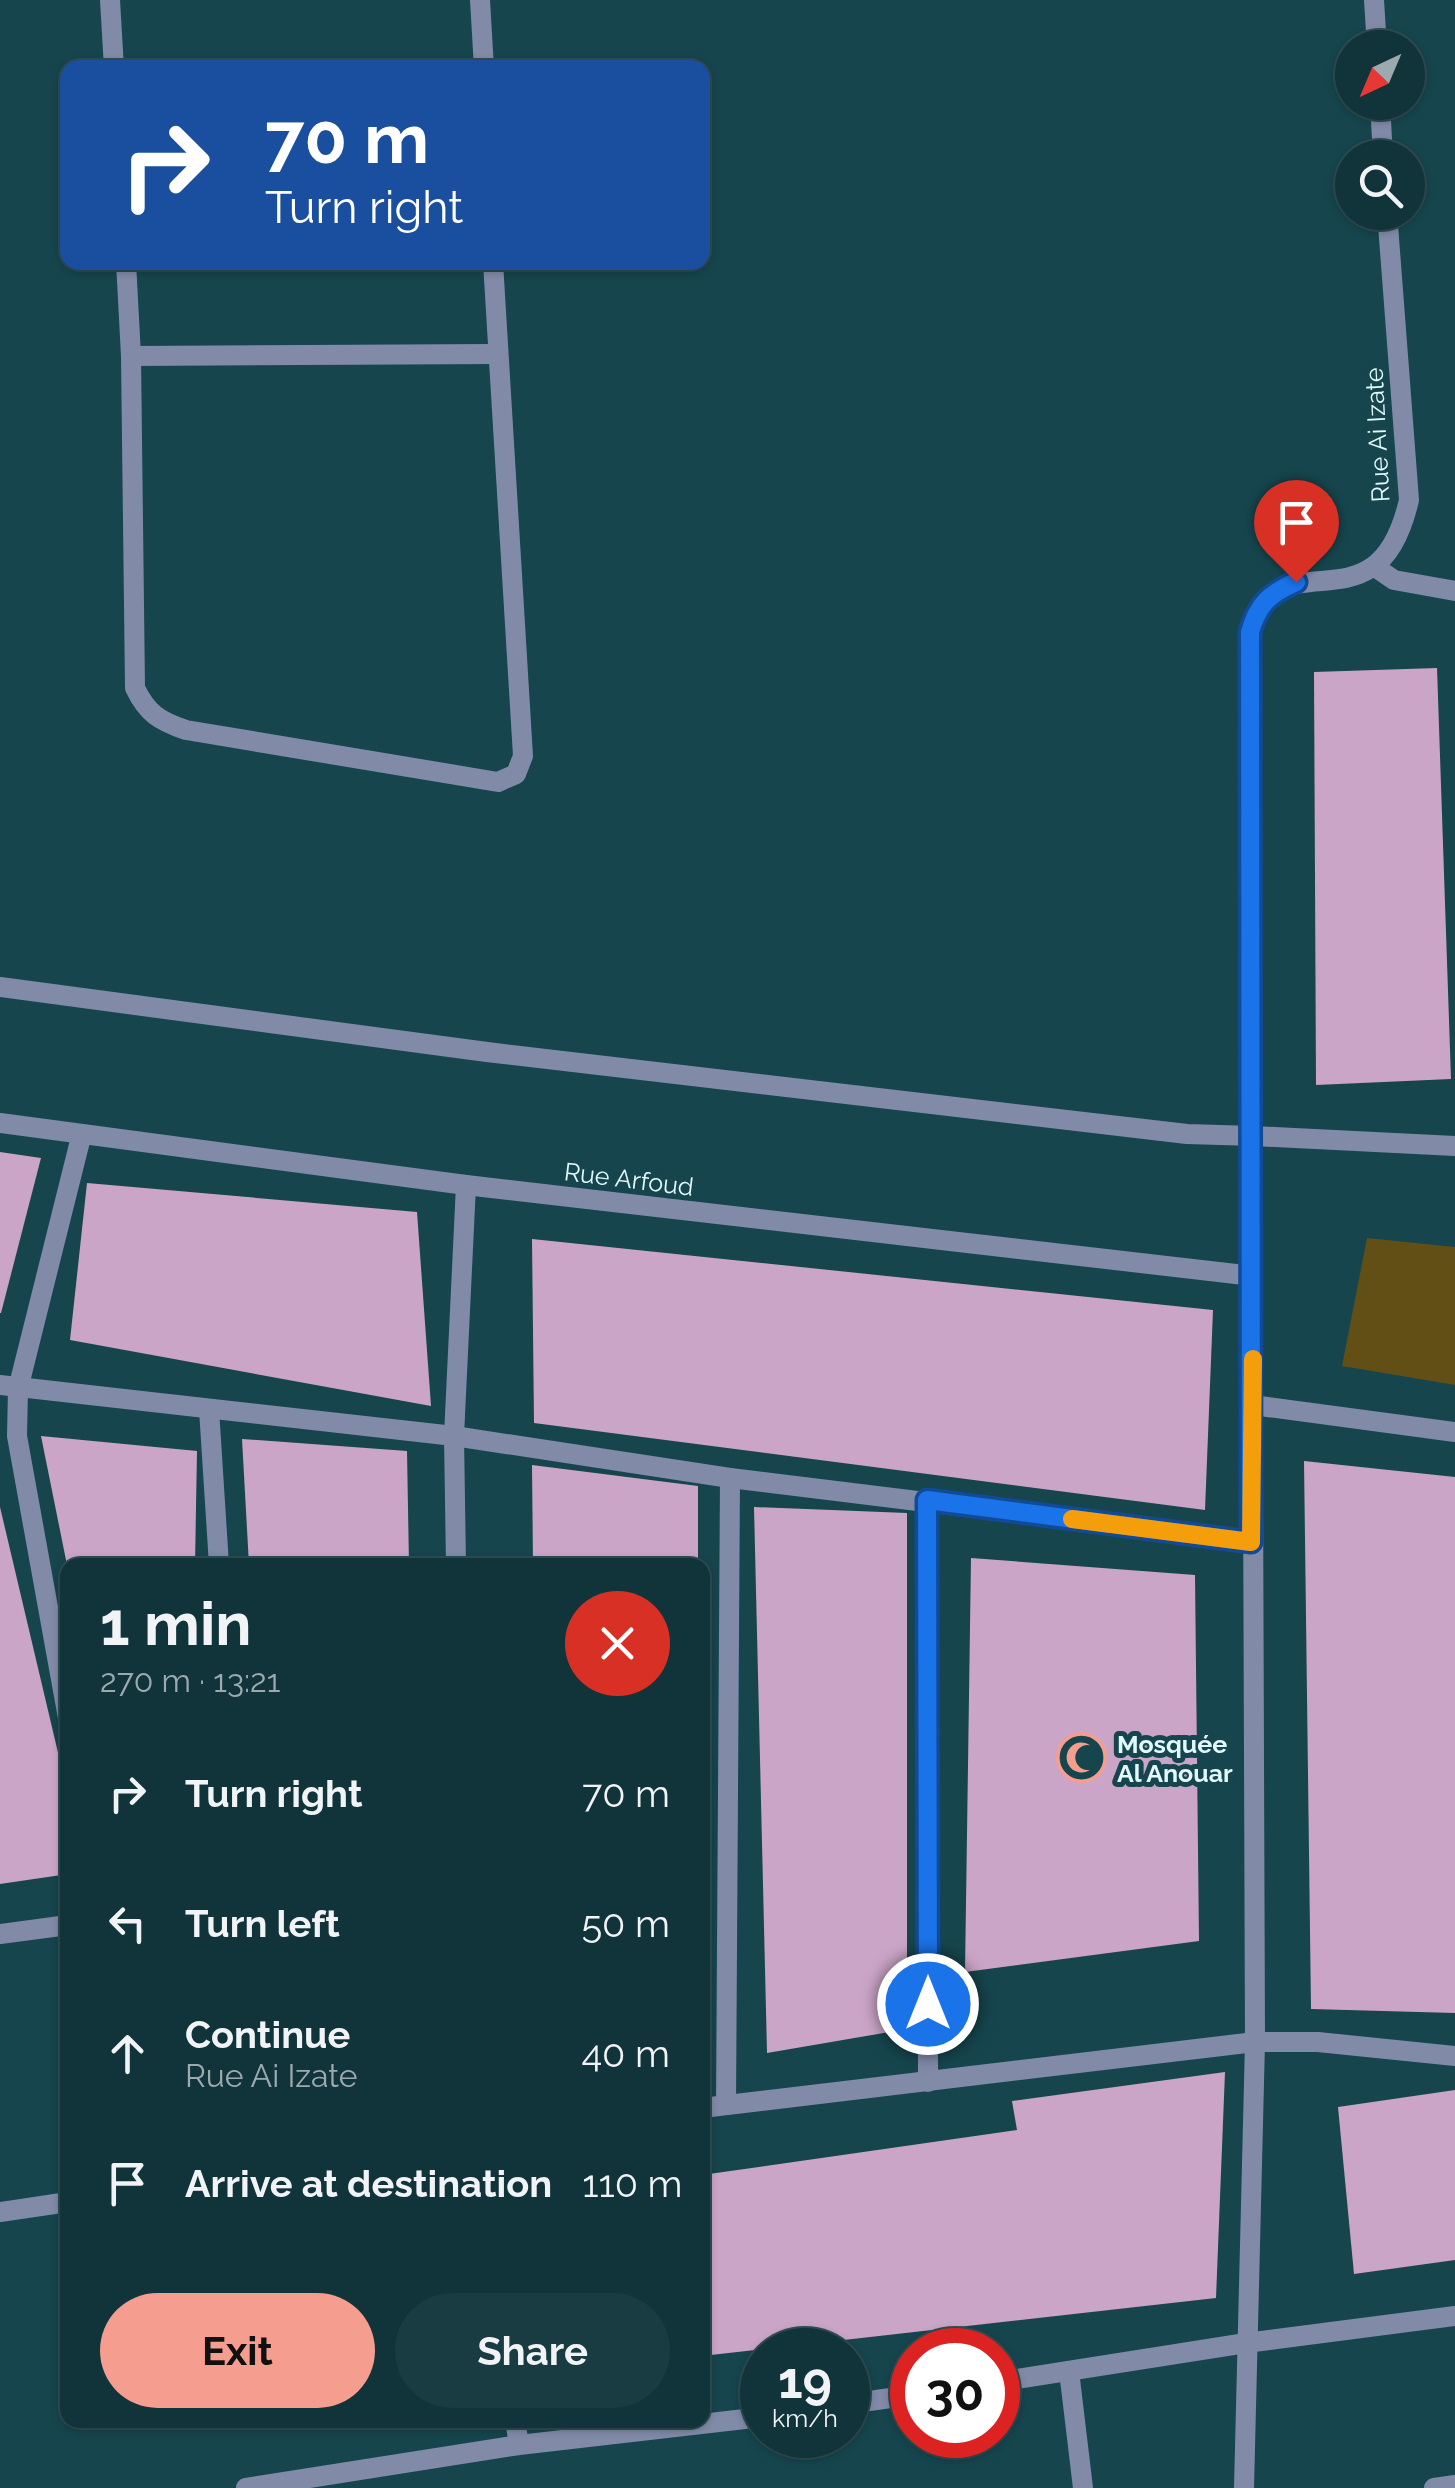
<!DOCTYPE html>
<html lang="en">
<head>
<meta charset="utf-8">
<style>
  body { margin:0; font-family:Raleway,sans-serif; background:#193c42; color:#f1f3f6; height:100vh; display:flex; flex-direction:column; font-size:38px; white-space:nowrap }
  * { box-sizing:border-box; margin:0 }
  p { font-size:32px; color:#9caaaf }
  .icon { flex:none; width:55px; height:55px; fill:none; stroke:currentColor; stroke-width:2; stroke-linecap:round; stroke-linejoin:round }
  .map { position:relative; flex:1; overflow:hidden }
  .sheet { position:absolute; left:60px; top:1558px; width:650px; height:870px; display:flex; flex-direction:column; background:#10343a; border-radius:20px; box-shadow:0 2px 8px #0004,0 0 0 2px #304f54 }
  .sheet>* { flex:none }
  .banner { position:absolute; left:60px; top:60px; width:650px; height:210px; border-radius:20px; box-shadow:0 2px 8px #0004,0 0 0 2px #304f54; background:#1a4fa0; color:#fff; overflow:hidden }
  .needle { width:65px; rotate:224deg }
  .tools { position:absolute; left:1335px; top:30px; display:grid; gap:20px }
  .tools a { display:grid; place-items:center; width:90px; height:90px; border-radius:50%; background:#10343a; box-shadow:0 2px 8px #0004,0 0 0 2px #304f54; font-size:50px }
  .speed { position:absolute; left:740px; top:2328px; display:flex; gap:20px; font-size:50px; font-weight:700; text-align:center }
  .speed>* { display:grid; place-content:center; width:130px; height:130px; border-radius:50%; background:#10343a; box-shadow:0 2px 8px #0004,0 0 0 2px #304f54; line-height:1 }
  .speed small { font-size:25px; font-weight:400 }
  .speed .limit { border:15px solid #d22; background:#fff; color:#111 }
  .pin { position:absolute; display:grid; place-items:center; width:85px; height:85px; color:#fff; margin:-102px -42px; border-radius:50% 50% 50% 0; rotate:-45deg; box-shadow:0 0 10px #0007 }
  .pin .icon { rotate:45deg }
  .me { position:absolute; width:110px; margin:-55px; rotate:0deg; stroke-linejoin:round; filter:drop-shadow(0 0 8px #0008) }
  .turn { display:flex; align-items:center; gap:35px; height:210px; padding:0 40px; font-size:45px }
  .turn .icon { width:130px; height:130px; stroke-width:2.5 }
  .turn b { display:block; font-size:70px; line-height:85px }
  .round { display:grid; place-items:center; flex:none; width:105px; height:105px; border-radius:52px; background:#193c42 }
  .head { display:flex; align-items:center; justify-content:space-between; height:170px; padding:0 40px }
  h1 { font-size:60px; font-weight:700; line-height:75px }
  .button { display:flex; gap:20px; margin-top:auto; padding:20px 40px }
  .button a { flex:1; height:115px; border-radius:60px; background:#f59d8e; color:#111; font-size:40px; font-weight:700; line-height:115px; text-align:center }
  .button a+a { background:#193c42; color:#f1f3f6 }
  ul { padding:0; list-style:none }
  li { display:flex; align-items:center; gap:30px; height:130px; padding:0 40px }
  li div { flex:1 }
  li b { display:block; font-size:38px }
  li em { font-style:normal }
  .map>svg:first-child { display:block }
  .green { fill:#624f15 }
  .building { fill:#cba5c7 }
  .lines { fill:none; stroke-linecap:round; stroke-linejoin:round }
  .minor { stroke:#818ba8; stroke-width:20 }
  .tertiary { stroke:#818ba8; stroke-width:20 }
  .route-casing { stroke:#114b97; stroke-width:25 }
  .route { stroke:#1a73e8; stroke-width:18 }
  .slow { stroke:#f59e0b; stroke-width:18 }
  .labels { text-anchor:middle; stroke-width:10; stroke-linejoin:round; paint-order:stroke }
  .street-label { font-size:25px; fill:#e1f9fd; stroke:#16454d }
  .poi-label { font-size:25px; font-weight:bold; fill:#e1f9fd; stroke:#16454d; text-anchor:start }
</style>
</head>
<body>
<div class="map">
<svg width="1455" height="2488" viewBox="0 0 1455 2488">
  <rect width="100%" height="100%" fill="#16454d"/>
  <path class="green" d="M1367,1238L1455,1247V1385L1342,1366Z"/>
  <g class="building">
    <path d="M1437,668L1451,1079L1316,1085L1314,672Z"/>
    <path d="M0,1152L41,1158L1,1313H0Z"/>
    <path d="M87,1183L417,1212L431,1406L70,1340Z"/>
    <path d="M532,1239L1213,1310L1205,1510L534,1423Z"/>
    <path d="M41,1436L197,1451L195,1565H67Z"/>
    <path d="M242,1439L407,1451L409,1565H249Z"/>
    <path d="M1304,1461L1455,1477V2013L1311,2009Z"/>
    <path d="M532,1465L698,1486V1565H533Z"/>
    <path d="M0,1507L68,1795V1874L0,1884Z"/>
    <path d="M754,1507L907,1513V2029L767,2053Z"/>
    <path d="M971,1558L1195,1575L1199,1941L965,1972Z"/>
    <path d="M1225,2072L1216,2298L702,2356V2175L1017,2130L1012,2101Z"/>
    <path d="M1455,2090V2260L1354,2274L1338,2107Z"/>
  </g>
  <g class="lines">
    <g class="minor">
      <path d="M110,0L114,68"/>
      <path d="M480,0L484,68"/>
      <path d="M126,262L131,356L135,688C147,713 159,721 186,730L498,782L516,774L523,756L493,262"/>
      <path d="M131,356L497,354"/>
      <path d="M1375,567L1394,580L1455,591"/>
      <path d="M1254,1136L1455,1146"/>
      <path d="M0,1385L454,1436L730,1478L1251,1542"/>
      <path d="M1253,1405L1455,1432"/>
      <path d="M209,1409L219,1565"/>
      <path d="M927,1500L928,2082"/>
      <path d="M456,1565L454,1436L466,1185"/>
      <path d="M68,1718L17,1436L18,1389L81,1137"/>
      <path d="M0,1934L68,1925"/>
      <path d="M726,2105L730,1478"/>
      <path d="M702,2108L1255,2042H1318L1455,2056"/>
      <path d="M0,2212L68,2202"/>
      <path d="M1246,2343L1455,2316"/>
      <path d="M1069,2371L1083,2488"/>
      <path d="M515,2420L519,2445"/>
      <path d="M1434,2488L1455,2485"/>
    </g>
    <g class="tertiary">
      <path d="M1374,0L1377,48"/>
      <path d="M1380,102L1383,158"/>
      <path d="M0,987L487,1052L1187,1134L1254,1136"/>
      <path d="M0,1123L466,1185L1253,1276"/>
      <path d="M998,2382L1246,2343"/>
      <path d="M848,2404L912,2395"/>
      <path d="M246,2488L519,2445L762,2417"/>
      <path d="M1244,2488L1255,2042L1250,632C1281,531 1377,639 1409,500L1387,212"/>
    </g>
  </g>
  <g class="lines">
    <defs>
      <path id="route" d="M928,2004L927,1500L1251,1542L1250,632C1258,604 1269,594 1296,582"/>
    </defs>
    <use href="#route" class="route-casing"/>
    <use href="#route" class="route"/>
    <path class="slow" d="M1072,1519L1251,1542L1253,1359"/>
  </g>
  <defs>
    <symbol id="mosque-ring" viewBox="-11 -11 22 22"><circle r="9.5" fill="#16454d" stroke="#f59d8e" stroke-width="1.5"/><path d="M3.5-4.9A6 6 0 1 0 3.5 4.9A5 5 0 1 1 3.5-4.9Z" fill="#f59d8e"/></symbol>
  </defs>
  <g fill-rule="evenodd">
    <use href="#mosque-ring" x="1054" y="1730" width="55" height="55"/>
  </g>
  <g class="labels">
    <g class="street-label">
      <text transform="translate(1377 435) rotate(-93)" y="9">Rue Ai Izate</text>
      <text transform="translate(629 1179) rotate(7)" y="9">Rue Arfoud</text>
    </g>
    <g class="poi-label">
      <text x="1117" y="1753">Mosquée<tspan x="1117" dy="29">Al Anouar</tspan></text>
    </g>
  </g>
</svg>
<div class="tools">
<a><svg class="needle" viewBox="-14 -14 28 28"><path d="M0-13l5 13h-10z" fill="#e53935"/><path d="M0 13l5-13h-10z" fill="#9caaaf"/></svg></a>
<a><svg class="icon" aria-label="search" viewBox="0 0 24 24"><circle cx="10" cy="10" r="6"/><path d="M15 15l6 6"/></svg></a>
</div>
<div class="speed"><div>19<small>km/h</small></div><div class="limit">30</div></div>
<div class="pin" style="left:1296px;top:582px;background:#d93025"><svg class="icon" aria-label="arrive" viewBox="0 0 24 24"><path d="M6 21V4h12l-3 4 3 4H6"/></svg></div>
<svg class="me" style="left:928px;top:2004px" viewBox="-20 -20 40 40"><circle r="17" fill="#1a73e8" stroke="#fff" stroke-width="3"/><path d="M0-11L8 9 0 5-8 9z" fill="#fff"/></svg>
<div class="banner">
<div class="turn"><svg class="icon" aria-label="right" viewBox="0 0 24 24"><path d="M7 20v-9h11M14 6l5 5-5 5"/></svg><div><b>70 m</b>Turn right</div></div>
</div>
<section class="sheet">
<div class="head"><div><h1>1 min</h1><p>270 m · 13:21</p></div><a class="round" style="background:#d93025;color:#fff"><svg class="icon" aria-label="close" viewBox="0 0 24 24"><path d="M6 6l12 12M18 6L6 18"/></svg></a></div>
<ul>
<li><svg class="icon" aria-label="right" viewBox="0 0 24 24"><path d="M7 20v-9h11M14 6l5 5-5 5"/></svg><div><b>Turn right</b></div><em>70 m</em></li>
<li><svg class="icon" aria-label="left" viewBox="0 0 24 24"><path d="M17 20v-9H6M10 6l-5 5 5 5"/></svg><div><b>Turn left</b></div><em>50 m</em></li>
<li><svg class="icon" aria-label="ahead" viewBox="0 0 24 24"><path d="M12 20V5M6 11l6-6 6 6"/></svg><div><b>Continue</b><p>Rue Ai Izate</p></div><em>40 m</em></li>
<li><svg class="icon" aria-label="arrive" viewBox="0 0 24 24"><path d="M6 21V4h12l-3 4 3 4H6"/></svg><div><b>Arrive at destination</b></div><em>110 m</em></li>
</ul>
<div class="button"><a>Exit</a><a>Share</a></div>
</section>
</div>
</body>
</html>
